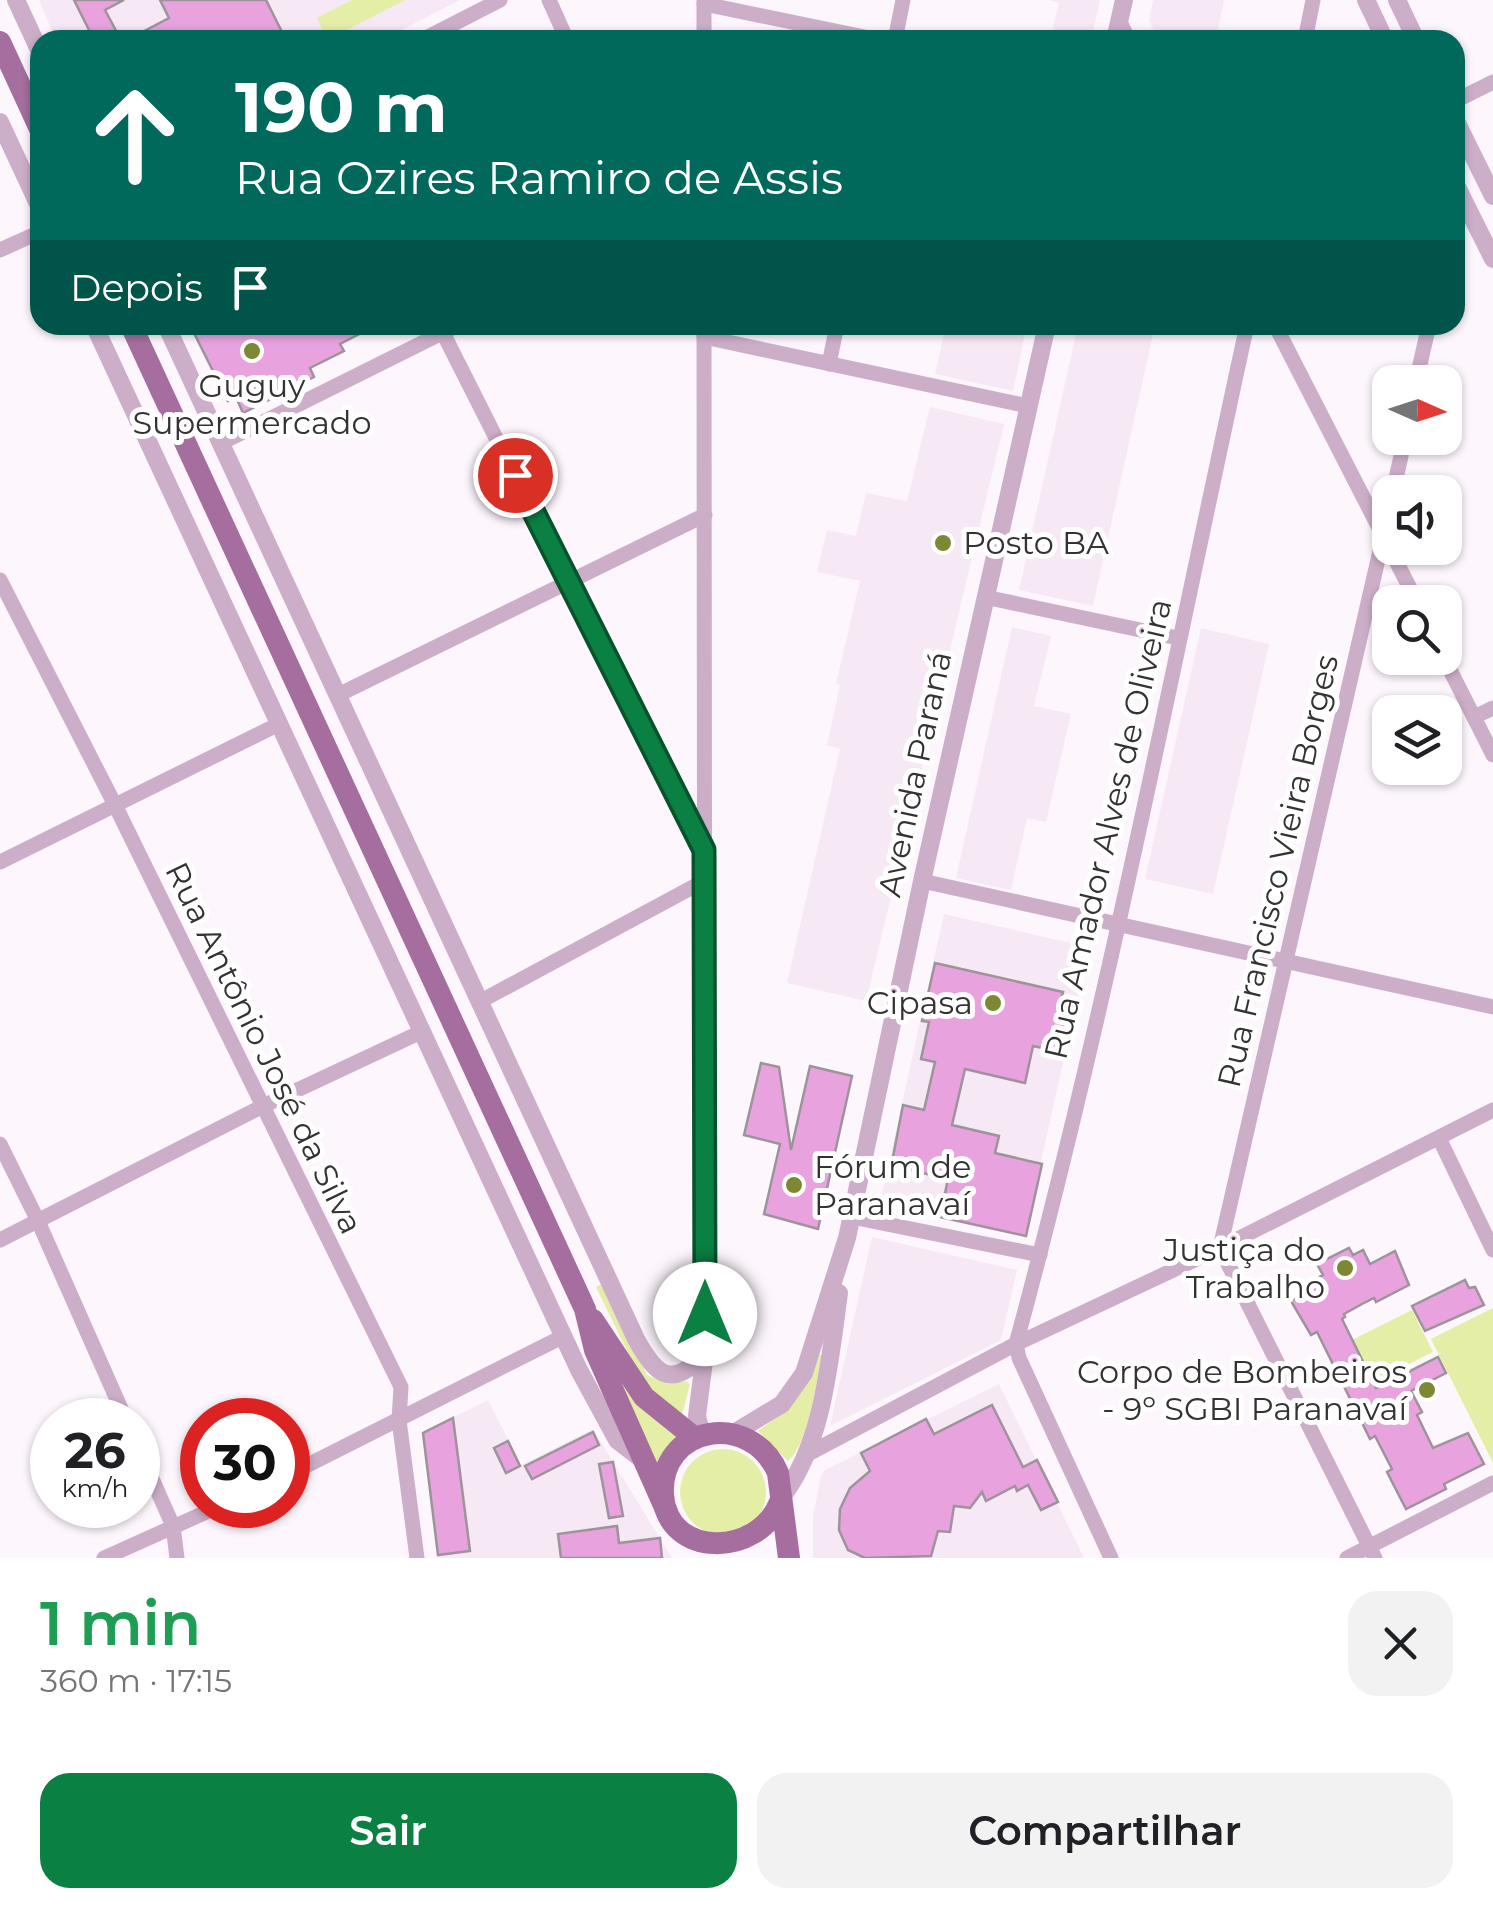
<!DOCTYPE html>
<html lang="pt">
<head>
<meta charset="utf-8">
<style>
  body { margin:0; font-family:Montserrat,sans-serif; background:#f2f2f2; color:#202124; height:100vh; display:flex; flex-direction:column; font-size:38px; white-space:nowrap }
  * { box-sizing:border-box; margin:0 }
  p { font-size:32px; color:#757577 }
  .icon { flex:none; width:55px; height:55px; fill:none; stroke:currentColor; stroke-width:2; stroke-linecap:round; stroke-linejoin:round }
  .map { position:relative; height:1558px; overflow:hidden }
  .panel { display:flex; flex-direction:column; background:#fff; flex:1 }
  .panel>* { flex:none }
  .hud { position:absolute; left:30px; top:30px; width:1435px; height:305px; border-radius:30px; box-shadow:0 2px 8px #0004; background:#00695c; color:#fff; overflow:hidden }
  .needle { width:65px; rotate:93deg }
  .tools { position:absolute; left:1372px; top:365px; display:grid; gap:20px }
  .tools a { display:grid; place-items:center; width:90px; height:90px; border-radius:20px; background:#fff; box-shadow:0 2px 8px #0004; font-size:50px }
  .speed { position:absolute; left:30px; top:1398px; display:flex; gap:20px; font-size:50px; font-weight:700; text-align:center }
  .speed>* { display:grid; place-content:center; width:130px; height:130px; border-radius:50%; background:#fff; box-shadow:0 2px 8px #0004; line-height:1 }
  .speed small { font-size:25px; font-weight:400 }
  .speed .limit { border:15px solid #d22; background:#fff; color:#111 }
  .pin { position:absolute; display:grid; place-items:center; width:85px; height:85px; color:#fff; margin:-42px; border:5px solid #fff; border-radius:50%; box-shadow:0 2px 10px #0007 }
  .me { position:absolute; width:110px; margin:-55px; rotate:0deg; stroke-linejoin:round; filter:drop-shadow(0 0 8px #0008) }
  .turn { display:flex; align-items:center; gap:35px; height:210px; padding:0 40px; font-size:45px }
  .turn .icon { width:130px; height:130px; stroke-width:2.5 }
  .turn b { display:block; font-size:70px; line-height:85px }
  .then { display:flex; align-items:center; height:95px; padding:0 40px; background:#0003; gap:20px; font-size:38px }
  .round { display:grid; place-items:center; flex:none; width:105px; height:105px; border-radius:30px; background:#f2f2f2 }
  .summary { display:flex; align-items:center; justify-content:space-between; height:170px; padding:0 40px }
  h1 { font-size:60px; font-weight:600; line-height:75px; color:#1e9e55 }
  .button { display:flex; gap:20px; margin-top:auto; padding:20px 40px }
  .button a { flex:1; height:115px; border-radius:30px; background:#0b8043; color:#fff; font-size:40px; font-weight:600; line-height:115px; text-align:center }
  .button a+a { background:#f2f2f2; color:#202124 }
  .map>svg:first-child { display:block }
  .built { fill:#f6e8f4 }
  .green { fill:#e4eea6 }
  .building { fill:#e8a3df; stroke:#9c949a; stroke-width:2.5 }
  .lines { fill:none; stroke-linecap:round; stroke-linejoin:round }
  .minor { stroke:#cdaec8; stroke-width:15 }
  .tertiary { stroke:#cdaec8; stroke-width:18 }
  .primary { stroke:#a56e9e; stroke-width:22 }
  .route-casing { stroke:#07532c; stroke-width:25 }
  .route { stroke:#0b8043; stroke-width:18 }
  .poi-dot { fill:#7e8733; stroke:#fff; stroke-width:4 }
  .labels { text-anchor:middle; stroke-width:10; stroke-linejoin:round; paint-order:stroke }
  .poi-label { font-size:32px; fill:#353234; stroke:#fff; text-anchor:end }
  .street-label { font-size:32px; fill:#353234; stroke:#fff }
</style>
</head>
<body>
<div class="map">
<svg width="1493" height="1558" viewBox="0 0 1493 1558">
  <rect width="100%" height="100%" fill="#fef6fd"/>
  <g class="built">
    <path d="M39,0H460L382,40H56Z"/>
    <path d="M1049,0H1100L1091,40H1050L1059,3Z"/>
    <path d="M1153,0H1224L1216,40H1158L1149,20Z"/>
    <path d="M946,325H1027L1013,391L935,374Z"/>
    <path d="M1078,325H1155L1093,606L1019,590Z"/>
    <path d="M930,407L1004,424L866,1001L787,983L840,749L827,745L840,685L836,684L860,581L817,572L827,530L856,536L866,493L907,501Z"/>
    <path d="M1012,627L1051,636L1034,706L1071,714L1046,822L1027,818L1011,890L956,878Z"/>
    <path d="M1201,628L1269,644L1213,894L1145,879Z"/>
    <path d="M944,914L1089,947L1025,1233L880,1203Z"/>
    <path d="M872,1237L1017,1270L1001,1340L830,1426Z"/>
    <path d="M999,1384L1084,1558H813V1516L821,1476L825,1470Z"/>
    <path d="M488,1400L521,1465L593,1429L672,1558H438L422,1433Z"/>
  </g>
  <g class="green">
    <path d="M352,0H405L327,40L317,18Z"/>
    <path d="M602,1284L647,1375L668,1384L686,1381L690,1384L682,1415L661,1405L629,1355L596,1287Z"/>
    <path d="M1493,1308V1463L1431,1339Z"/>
    <path d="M1412,1310L1433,1352L1373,1382L1352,1340Z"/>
    <path d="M602,1345L677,1436L658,1466Z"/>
    <path d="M819,1355H822C816,1382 808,1445 788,1461L758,1431C792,1407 804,1395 819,1355Z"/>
    <circle cx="723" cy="1492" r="43"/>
  </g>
  <g class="building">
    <path d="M74,0H124L105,10L121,40H94Z"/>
    <path d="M160,0H266L286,40H127L169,18Z"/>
    <path d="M190,325H377L340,344L344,351L310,368L314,377L243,413L236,397L228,401Z"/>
    <path d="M935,963L1063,992L1058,1015L1065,1016L1057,1051L1033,1046L1025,1083L965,1069L952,1125L999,1136L995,1153L1042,1164L1026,1236L940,1217L948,1179L902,1168V1165L892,1162L903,1105L924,1110L935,1062L921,1059L929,1022L922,1021Z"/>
    <path d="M761,1063L779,1067L791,1150L810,1066L852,1076L818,1229L764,1214L780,1144L744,1135Z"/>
    <path d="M1349,1248L1353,1255L1363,1250L1370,1264L1395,1251L1409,1285L1376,1302L1374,1298L1362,1304L1344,1314L1345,1317L1342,1319L1376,1388L1438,1357L1446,1373L1411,1391L1422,1412L1417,1415L1433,1448L1468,1433L1484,1464L1444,1484L1446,1489L1406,1509L1387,1472L1392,1469L1375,1436L1370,1439L1317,1332L1311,1335L1291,1301L1313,1290L1309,1282L1323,1275L1317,1264Z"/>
    <path d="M1465,1280L1469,1288L1475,1287L1484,1305L1425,1331L1412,1306Z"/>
    <path d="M992,1405L1023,1467L1037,1460L1058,1502L1041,1510L1028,1485L1017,1491L1015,1486L986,1501L982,1492L970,1508L954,1506L950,1532L938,1531L931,1556L865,1558L848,1550L839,1530L840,1509L850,1488L870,1471L861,1453L926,1419L934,1434Z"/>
    <path d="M453,1418L470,1551L438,1555L423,1433Z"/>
    <path d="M593,1432L599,1445L532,1479L525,1466Z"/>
    <path d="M508,1441L520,1466L506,1473L494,1448Z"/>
    <path d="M613,1462L623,1516L609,1518L599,1464Z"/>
    <path d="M617,1526L619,1543L660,1538L662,1558H561L558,1534Z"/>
  </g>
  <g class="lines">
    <g class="minor">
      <path d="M549,0L567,40"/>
      <path d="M704,4L879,40"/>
      <path d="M1120,22L1129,40"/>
      <path d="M422,40L500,0"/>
      <path d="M704,40V0"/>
      <path d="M895,40L903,0"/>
      <path d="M1305,40L1313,0"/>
      <path d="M1455,101L1493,82"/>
      <path d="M0,250L40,232"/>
      <path d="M439,325L701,844"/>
      <path d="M704,325L705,1353"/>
      <path d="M1275,325L1417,602"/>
      <path d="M704,337L1028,406"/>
      <path d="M829,364L837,325"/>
      <path d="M1416,382L1429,325"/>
      <path d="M221,443L458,325"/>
      <path d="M1393,492L1405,438"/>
      <path d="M0,580L115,805L401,1387L399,1420L417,1558"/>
      <path d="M985,597L1178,638"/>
      <path d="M1444,658L1493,755"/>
      <path d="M338,695L705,515"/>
      <path d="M1474,717L1493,708"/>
      <path d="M0,862L279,724"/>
      <path d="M922,881L1493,1007"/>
      <path d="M479,1002L704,881"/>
      <path d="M1439,1138L1493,1250"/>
      <path d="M0,1144L38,1221L126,1420"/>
      <path d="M852,1217L1040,1255"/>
      <path d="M0,1240L261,1107L421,1032"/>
      <path d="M138,1447L173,1526L177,1558"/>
      <path d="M808,1454L1016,1344L1220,1248L1493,1110"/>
      <path d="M288,1475L564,1336"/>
      <path d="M104,1558L222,1505"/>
      <path d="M1111,1558L1019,1358L1016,1344C1107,1009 1173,664 1247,325"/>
      <path d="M1347,1558L1493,1483"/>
      <path d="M1375,1558L1220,1248L1390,507"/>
    </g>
    <g class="tertiary">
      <path d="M16,0L40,52"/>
      <path d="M1366,0L1385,40"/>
      <path d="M1397,0L1416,40"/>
      <path d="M1115,40L1124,0"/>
      <path d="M1455,119L1493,196"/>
      <path d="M0,122L40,208"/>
      <path d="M1455,183L1493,259"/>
      <path d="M94,325L579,1370L617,1440L643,1460"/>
      <path d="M166,325L636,1339C657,1377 672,1389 705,1353"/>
      <path d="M734,1433L782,1404L804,1373L847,1238L922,881L1047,325"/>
      <path d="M702,1435L697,1416L705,1353"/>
      <path d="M781,1498C823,1446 830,1358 839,1293"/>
    </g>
    <g class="primary">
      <path d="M0,42L40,129"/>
      <path d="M131,325L585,1309L595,1350L667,1512"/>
      <path d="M593,1320L644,1397L695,1438"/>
      <path d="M780,1502C758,1558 667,1558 663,1495C659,1425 751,1410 778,1473L789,1558"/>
    </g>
  </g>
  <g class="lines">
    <defs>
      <path id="route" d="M515,475L704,850L705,1314"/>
    </defs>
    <use href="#route" class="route-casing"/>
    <use href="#route" class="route"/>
  </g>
  <g class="poi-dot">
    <circle cx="252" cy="351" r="10"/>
    <circle cx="943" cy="543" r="10"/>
    <circle cx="993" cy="1003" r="10"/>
    <circle cx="794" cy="1185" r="10"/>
    <circle cx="1345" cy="1268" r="10"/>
    <circle cx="1427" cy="1390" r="10"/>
  </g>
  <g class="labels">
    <g class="poi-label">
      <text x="252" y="397" text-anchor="middle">Guguy<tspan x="252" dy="37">Supermercado</tspan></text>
      <text x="963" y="554" text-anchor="start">Posto BA</text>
      <text x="973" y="1014">Cipasa</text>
      <text x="814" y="1178" text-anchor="start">Fórum de<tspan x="814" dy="37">Paranavaí</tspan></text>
      <text x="1325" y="1261">Justiça do<tspan x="1325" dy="37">Trabalho</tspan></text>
      <text x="1407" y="1383">Corpo de Bombeiros<tspan x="1407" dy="37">- 9º SGBI Paranavaí</tspan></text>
    </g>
    <g class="street-label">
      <text transform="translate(915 774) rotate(-78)" y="11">Avenida Paraná</text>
      <text transform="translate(1108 829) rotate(-77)" y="11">Rua Amador Alves de Oliveira</text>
      <text transform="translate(1278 871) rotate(-77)" y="11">Rua Francisco Vieira Borges</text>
      <text transform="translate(264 1048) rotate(64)" y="11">Rua Antônio José da Silva</text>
    </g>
  </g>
</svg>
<div class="tools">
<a><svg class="needle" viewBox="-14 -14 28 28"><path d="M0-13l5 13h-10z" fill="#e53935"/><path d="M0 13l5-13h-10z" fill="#757577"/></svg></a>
<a><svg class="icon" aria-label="sound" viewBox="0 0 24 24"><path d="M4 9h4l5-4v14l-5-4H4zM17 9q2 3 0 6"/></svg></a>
<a><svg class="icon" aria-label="search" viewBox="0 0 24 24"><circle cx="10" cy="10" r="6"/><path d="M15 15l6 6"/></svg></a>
<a><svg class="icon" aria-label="layers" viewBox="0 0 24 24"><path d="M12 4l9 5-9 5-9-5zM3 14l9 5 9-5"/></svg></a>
</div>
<div class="speed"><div>26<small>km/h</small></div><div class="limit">30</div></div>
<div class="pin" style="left:515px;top:475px;background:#d93025"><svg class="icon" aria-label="arrive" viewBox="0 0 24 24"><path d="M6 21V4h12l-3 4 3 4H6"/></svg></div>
<svg class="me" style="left:705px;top:1314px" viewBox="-20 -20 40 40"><circle r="19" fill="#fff"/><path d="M0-13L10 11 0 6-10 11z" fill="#0b8043"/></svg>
<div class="hud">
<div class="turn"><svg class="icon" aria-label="ahead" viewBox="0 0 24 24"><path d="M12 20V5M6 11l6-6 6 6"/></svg><div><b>190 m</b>Rua Ozires Ramiro de Assis</div></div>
<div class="then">Depois<svg class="icon" aria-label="arrive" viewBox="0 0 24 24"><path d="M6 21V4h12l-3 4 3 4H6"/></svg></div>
</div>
</div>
<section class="panel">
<div class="summary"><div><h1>1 min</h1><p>360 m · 17:15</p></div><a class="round"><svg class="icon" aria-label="close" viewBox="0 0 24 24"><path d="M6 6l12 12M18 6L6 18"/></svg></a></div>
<div class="button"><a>Sair</a><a>Compartilhar</a></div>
</section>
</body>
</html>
